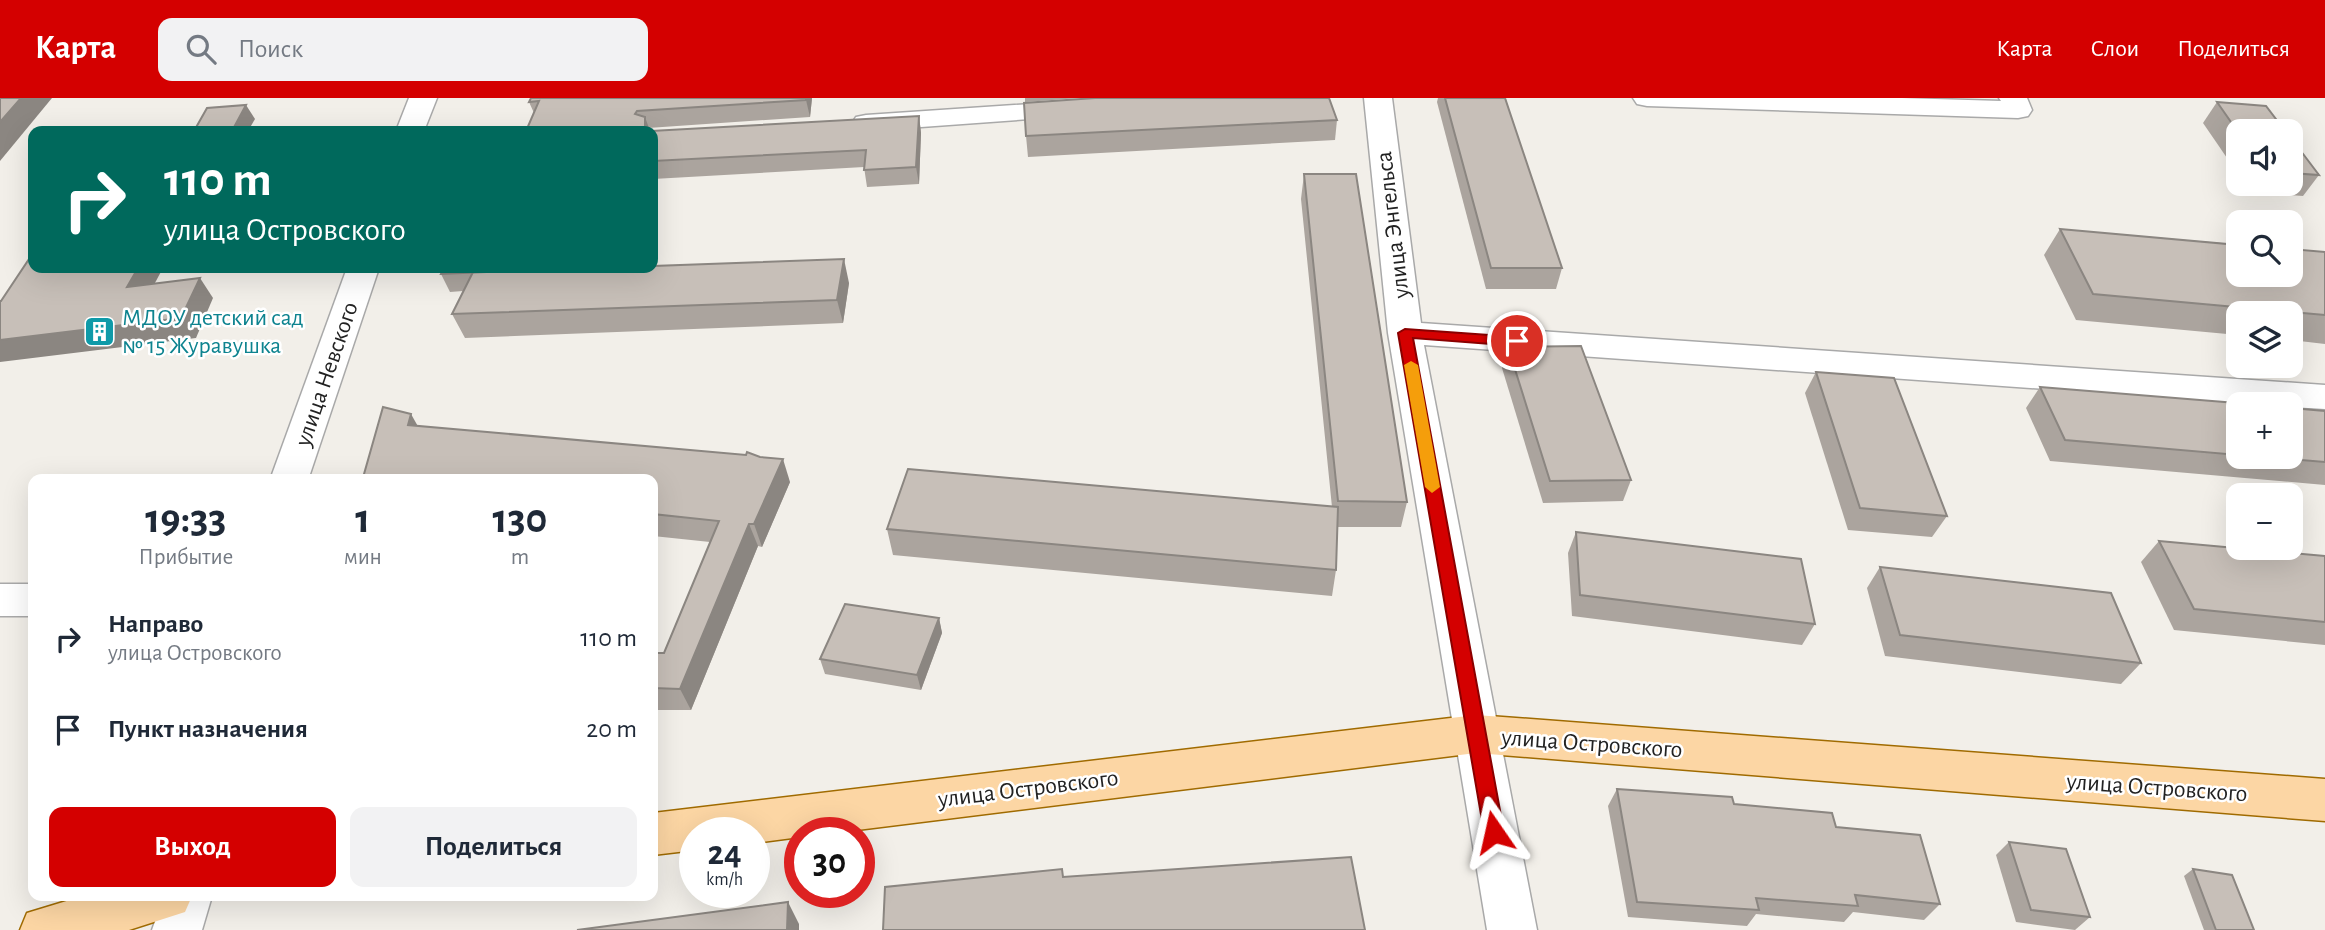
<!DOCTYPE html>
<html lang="ru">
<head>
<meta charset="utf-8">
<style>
  body { margin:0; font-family:"Alegreya Sans",sans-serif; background:#f2f2f3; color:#1f2937; height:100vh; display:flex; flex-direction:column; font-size:26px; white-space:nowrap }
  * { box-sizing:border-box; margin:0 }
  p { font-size:23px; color:#747a83 }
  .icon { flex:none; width:38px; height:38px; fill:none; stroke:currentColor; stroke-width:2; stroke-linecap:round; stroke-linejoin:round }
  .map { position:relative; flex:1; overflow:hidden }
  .details { position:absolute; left:28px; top:376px; width:630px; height:427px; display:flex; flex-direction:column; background:#fff; border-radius:14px; box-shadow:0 7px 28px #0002 }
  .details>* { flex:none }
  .hud { position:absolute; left:28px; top:28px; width:630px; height:147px; border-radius:14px; box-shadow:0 7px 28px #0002; background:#00695c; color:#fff; overflow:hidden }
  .fabs { position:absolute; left:2226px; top:21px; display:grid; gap:14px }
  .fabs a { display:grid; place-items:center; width:77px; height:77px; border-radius:14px; background:#fff; box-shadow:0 7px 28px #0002; font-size:35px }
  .speed { position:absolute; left:679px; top:719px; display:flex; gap:14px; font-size:35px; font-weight:700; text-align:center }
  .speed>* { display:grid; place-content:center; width:91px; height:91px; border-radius:50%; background:#fff; box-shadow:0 7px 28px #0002; line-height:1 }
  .speed small { font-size:18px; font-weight:400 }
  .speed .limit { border:10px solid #d22; background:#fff; color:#111 }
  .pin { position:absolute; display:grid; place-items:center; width:60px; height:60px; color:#fff; margin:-30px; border:4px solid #fff; border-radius:50%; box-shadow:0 2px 7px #0007 }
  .me { position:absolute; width:77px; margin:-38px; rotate:349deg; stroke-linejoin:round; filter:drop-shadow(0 0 5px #0008) }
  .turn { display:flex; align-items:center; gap:24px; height:147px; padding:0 21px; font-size:32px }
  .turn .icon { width:91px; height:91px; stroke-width:2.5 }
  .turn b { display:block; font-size:49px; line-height:60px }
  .eta { display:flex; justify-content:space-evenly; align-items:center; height:119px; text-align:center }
  .eta b { font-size:42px; font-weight:700; line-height:49px }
  .cta { display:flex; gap:14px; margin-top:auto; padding:14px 21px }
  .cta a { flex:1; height:80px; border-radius:14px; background:#d40000; color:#fff; font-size:28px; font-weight:700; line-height:80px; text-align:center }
  .cta a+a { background:#f2f2f3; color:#1f2937 }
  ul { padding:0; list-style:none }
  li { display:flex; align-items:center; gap:21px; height:91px; padding:0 21px }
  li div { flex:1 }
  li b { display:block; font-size:26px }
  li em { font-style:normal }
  header { display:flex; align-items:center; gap:42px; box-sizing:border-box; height:98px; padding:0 35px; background:#d40000; color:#fff }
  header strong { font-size:33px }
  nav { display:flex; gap:38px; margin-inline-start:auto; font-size:24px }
  .search { width:490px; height:63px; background:#f2f2f3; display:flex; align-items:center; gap:18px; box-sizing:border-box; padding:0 24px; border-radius:14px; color:#747a83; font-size:26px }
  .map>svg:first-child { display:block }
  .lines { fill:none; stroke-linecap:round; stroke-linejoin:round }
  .minor-casing { stroke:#a9a9a9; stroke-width:3 }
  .major-casing { stroke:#a06b00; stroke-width:3 }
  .minor { fill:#fff; fill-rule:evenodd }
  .major { fill:#fcd6a4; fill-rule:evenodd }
  .wall { fill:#aba49e }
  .shaded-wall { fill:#8b8681 }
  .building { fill:#c7bfb8; stroke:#8b8681; stroke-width:2 }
  .route { fill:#d40000; stroke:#8a0000; stroke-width:2 }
  .slow { fill:#f59e0b }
  .labels { text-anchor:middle; stroke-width:5; stroke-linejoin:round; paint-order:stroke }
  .street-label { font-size:24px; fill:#222; stroke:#fff }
  .culture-label { font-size:24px; fill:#0d838f; stroke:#fff; text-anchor:start }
</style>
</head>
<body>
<header>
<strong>Карта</strong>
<div class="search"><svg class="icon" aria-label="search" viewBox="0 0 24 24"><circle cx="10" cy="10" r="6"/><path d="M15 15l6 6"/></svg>Поиск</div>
<nav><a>Карта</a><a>Слои</a><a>Поделиться</a></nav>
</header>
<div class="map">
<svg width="2325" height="832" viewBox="0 0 2325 832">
  <rect width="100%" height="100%" fill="#f2efe9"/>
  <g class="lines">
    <defs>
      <g id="minor">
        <path d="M409,0H437L424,33H396Z"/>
        <path d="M1364,0H1392L1421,225L2325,287V311L2291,309V306H2257L1424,247L1537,832H1487L1388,235Z"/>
        <path d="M1633,0H1902L2001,3L1999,0H2027L2032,12L2028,18L2018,20L1647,8L1637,6Z"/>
        <path d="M1075,3L1085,5L1089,11L1085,17L866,33L856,31L852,25L856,19L866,17Z"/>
        <path d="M347,170H379L308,382H270Z"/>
        <rect x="0" y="486" width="33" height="32"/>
        <path d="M164,798H212L202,832H152Z"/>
      </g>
      <g id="major">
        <path d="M1476,617L2325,681V723L1476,655L833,735H800V739L754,745V735H695V752L653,757V715Z"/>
        <path d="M83,798H192L185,814L129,832H20L27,815Z"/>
      </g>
    </defs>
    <use href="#minor" class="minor-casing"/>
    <use href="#major" class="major-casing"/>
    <use href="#minor" class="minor"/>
    <use href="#major" class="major"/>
  </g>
  <g class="wall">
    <path d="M531,0H812L810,19L648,30L650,33L534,15L529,4Z"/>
    <path d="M1025,0H1079L1025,4Z"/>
    <path d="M1438,0H1505L1562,170L1556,191H1486L1437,4Z"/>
    <path d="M2217,4L2238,33V76L2203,25Z"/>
    <path d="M919,18L921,35L919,86L867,89L864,69L653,81V33Z"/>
    <path d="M1337,22L1335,42L1028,59L1026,38Z"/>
    <path d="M2291,40L2319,77L2303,98L2250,94L2245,86H2291Z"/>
    <path d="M1304,76L1407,404L1401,429H1337L1336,472L1332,498L893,457L887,431L1332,409L1301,101Z"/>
    <path d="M2060,131L2325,154V246L2291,242V215H2238V237L2076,222L2044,157Z"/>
    <path d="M444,170H527L526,172L849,185L843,225L465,240L452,216L463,193L450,194L441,176Z"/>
    <path d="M1508,249L1631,382L1623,403L1543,405L1502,270Z"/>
    <path d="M1816,274L1947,418L1932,439L1848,432L1805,295Z"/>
    <path d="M2040,289L2238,306V359H2291L2325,313V387L2050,363L2026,310Z"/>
    <path d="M418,328L790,384L762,449L758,448L691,612H653V555H664L710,444L653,438V382Z"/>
    <path d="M1576,434L1815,526L1802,547L1572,518L1568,455Z"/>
    <path d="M2159,443L2325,458V547L2174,532L2141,464Z"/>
    <path d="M1880,469L2141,565L2121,586L1885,558L1867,490Z"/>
    <path d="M939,520L942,535L921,592L825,576L820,561Z"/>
    <path d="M1617,691L1734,706L1836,729L1940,806L1924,822L1853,814L1844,824L1756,816L1747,828L1628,819L1608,708Z"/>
    <path d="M2009,744L2090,819L2075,832L2016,824L1996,757Z"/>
    <path d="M2193,771L2254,832H2204L2184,778Z"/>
  </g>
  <g class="shaded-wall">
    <path d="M21,0H52L0,63V24Z"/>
    <path d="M806,0H812L810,19L806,2Z"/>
    <path d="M246,7L255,21L248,33H232Z"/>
    <path d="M919,18L921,35L919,86L916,69Z"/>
    <path d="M645,19L650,33H645Z"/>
    <path d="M844,161L849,185L843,225L837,202Z"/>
    <path d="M138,170H163L142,209L127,189Z"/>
    <path d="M511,170H527L518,191L510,174Z"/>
    <path d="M200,180L213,200L196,240L0,264V242Z"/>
    <path d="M411,316L424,339L408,327Z"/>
    <path d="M783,361L790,384L762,449L754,426Z"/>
    <path d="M749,426L758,448L691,612L680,591Z"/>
    <path d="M939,520L942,535L921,592L917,577Z"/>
    <path d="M788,804L799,826V832H787Z"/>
  </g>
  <g class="building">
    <path d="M0,0H21L0,24Z"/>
    <path d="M531,0H806V2L637,13L635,16L645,19V31L647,33H526L539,3L529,4Z"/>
    <path d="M1095,0H1329L1337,22L1026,38L1024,5Z"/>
    <path d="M1445,0H1505L1562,170H1491Z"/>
    <path d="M2217,4L2266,8L2285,33H2238V34Z"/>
    <path d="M246,7L232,33H194L207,10Z"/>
    <path d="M919,18L916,69L864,72L866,52L653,63V33H651Z"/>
    <path d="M2291,40L2319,77L2291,75Z"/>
    <path d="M1304,76H1356L1407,404L1338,403Z"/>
    <path d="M2060,131L2238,147V177H2291V151L2325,154V217L2093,196Z"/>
    <path d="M33,155V170H138L127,189L200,180L181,220L0,242V203H1Z"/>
    <path d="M844,161L837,202L452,216L473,174L598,170H653V168Z"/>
    <path d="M444,170H511L510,173L441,176Z"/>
    <path d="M1581,248L1631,382L1550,383L1508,249Z"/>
    <path d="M1816,274L1894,280L1947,418L1860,410Z"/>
    <path d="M2040,289L2249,306H2238V357L2065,342Z"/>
    <path d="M383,309L411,316L408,327L746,357L747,354L760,359L783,361L754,426H749L680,591L653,590V555H664L719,423L653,416V382H360L364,376Z"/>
    <path d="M2291,310L2325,313V364L2264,359H2291Z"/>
    <path d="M908,371L1338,409L1336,472L887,431Z"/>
    <path d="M1576,434L1801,461L1815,526L1580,497Z"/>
    <path d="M2159,443L2325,458V524L2194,511Z"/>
    <path d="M1880,469L2111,495L2141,565L1900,537Z"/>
    <path d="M845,506L939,520L917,577L820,561Z"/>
    <path d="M1617,691L1732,699L1734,706L1832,715L1836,729L1920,737L1940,806L1855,797L1858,808L1756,800L1759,812L1637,804Z"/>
    <path d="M2009,744L2066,751L2090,819L2031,812Z"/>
    <path d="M1351,759L1365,832H883L885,789L1062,771L1063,779Z"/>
    <path d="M2193,771L2232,777L2254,832H2216Z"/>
    <path d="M788,804L787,832H577Z"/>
  </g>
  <path class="route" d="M1405,231L1517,239L1524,243L1517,248L1413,240L1504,734L1501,740L1494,743L1487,740L1484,734L1398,235Z"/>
  <path class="slow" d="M1411,263L1418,267L1440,389L1432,395L1425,389L1404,267Z"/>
  <defs>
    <symbol id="building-square" viewBox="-11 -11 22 22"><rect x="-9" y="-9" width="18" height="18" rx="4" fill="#0f9aa8" stroke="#fff"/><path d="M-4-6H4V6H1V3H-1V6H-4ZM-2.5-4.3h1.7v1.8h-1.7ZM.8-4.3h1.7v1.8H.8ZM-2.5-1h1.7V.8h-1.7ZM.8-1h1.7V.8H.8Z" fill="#fff"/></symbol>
  </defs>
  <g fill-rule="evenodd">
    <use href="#building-square" x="82" y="216" width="35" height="35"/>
  </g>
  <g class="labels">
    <g class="street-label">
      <text transform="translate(1392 127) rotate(-97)" y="8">улица Энгельса</text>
      <text transform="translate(326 276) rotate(-71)" y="8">улица Невского</text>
      <text transform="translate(1592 645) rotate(4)" y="8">улица Островского</text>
      <text transform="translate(2157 689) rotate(4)" y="8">улица Островского</text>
      <text transform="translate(1028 690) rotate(-7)" y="8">улица Островского</text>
    </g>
    <g class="culture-label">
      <text x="122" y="227">МДОУ детский сад<tspan x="122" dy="28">№ 15 Журавушка</tspan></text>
    </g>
  </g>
</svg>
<div class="fabs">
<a><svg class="icon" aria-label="sound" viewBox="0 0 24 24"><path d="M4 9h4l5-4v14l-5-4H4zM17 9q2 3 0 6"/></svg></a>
<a><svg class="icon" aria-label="search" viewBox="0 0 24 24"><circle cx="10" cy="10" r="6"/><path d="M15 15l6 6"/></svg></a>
<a><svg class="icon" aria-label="layers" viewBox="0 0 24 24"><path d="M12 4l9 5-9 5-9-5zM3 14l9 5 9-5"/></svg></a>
<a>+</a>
<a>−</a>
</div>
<div class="speed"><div>24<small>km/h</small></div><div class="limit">30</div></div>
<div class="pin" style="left:1517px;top:243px;background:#d93025"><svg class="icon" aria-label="arrive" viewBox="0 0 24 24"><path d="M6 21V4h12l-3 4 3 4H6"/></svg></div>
<svg class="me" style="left:1494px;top:734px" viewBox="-20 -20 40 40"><path d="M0-17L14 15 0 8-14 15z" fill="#d40000" stroke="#fff" stroke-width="4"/></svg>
<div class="hud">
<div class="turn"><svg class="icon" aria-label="right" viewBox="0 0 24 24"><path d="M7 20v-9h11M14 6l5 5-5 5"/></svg><div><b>110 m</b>улица Островского</div></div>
</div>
<section class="details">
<div class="eta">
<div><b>19:33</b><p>Прибытие</p></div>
<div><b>1</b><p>мин</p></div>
<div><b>130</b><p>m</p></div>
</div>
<ul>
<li><svg class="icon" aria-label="right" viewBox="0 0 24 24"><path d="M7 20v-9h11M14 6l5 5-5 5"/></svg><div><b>Направо</b><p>улица Островского</p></div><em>110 m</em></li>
<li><svg class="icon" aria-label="arrive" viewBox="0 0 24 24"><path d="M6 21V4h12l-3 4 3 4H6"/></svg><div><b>Пункт назначения</b></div><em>20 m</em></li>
</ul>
<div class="cta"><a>Выход</a><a>Поделиться</a></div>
</section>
</div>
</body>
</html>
